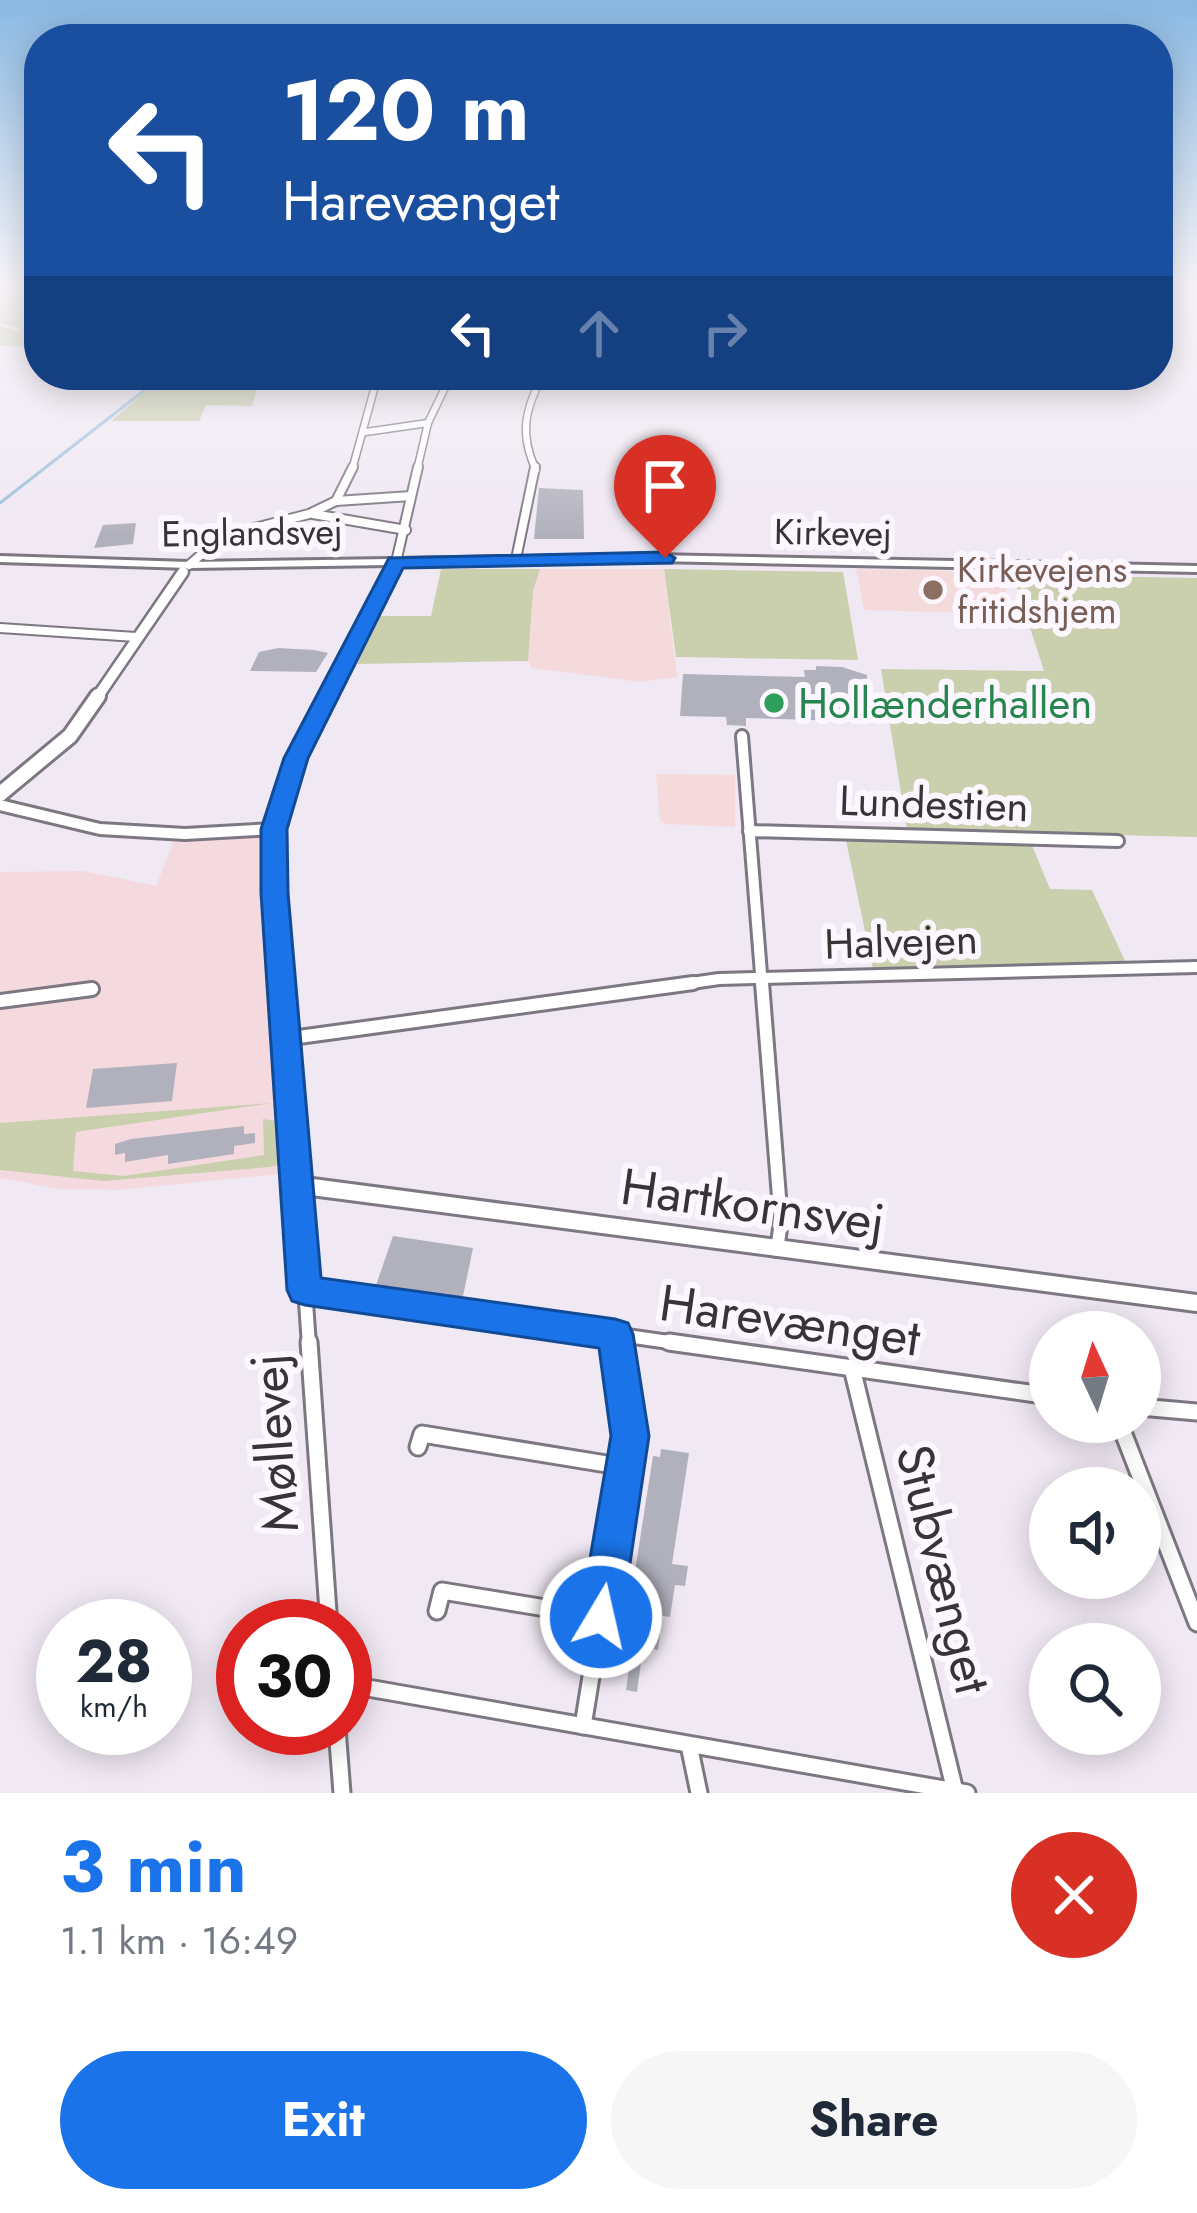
<!DOCTYPE html>
<html lang="en">
<head>
<meta charset="utf-8">
<style>
  body { margin:0; font-family:Jost,sans-serif; background:#f6f6f7; color:#1f2937; height:100vh; display:flex; flex-direction:column; font-size:45px; white-space:nowrap }
  * { box-sizing:border-box; margin:0 }
  p { font-size:39px; color:#747a83 }
  .icon { flex:none; width:66px; height:66px; fill:none; stroke:currentColor; stroke-width:2; stroke-linecap:round; stroke-linejoin:round }
  .map { position:relative; height:1793px; overflow:hidden }
  .panel { display:flex; flex-direction:column; background:#fff; flex:1 }
  .panel>* { flex:none }
  .guide { position:absolute; left:24px; top:24px; width:1149px; height:366px; border-radius:48px; box-shadow:0 6px 30px #0003; background:#1a4fa0; color:#fff; overflow:hidden }
  .needle { width:78px; rotate:356deg }
  .fabs { position:absolute; left:1029px; top:1311px; display:grid; gap:24px }
  .fabs a { display:grid; place-items:center; width:132px; height:132px; border-radius:50%; background:#fff; box-shadow:0 6px 30px #0003; font-size:60px }
  .speed { position:absolute; left:36px; top:1599px; display:flex; gap:24px; font-size:60px; font-weight:700; text-align:center }
  .speed>* { display:grid; place-content:center; width:156px; height:156px; border-radius:50%; background:#fff; box-shadow:0 6px 30px #0003; line-height:1 }
  .speed small { font-size:30px; font-weight:400 }
  .speed .limit { border:18px solid #d22; background:#fff; color:#111 }
  .pin { position:absolute; display:grid; place-items:center; width:102px; height:102px; color:#fff; margin:-123px -51px; border-radius:50% 50% 50% 0; rotate:-45deg; box-shadow:0 0 12px #0007 }
  .pin .icon { rotate:45deg }
  .me { position:absolute; width:132px; margin:-66px; rotate:9deg; stroke-linejoin:round; filter:drop-shadow(0 0 9px #0008) }
  .turn { display:flex; align-items:center; gap:42px; height:252px; padding:0 60px; font-size:54px }
  .turn .icon { width:156px; height:156px; stroke-width:2.5 }
  .turn b { display:block; font-size:84px; line-height:102px }
  .lanes { display:flex; align-items:center; height:114px; padding:0 60px; background:#0003; justify-content:center; gap:60px; direction:ltr }
  .lanes .off { opacity:.35 }
  .round { display:grid; place-items:center; flex:none; width:126px; height:126px; border-radius:63px; background:#f6f6f7 }
  .headline { display:flex; align-items:center; justify-content:space-between; height:204px; padding:0 60px }
  h1 { font-size:72px; font-weight:700; line-height:90px; color:#1a73e8 }
  .primary-button { display:flex; gap:24px; margin-top:auto; padding:24px 60px }
  .primary-button a { flex:1; height:138px; border-radius:72px; background:#1a73e8; color:#fff; font-size:48px; font-weight:700; line-height:138px; text-align:center }
  .primary-button a+a { background:#f6f6f7; color:#1f2937 }
  .map>svg:first-child { display:block }
  .industrial { fill:#f4dadf }
  .education { fill:#f5dadb }
  .green { fill:#cacfad }
  .lines { fill:none; stroke-linecap:round; stroke-linejoin:round }
  .stream { stroke:#9bbfda; stroke-width:3 }
  .building { fill:#b1b1bd }
  .minor-far4-casing { stroke:#7d7781; stroke-width:9 }
  .minor-far3-casing { stroke:#7d7781; stroke-width:12 }
  .minor-far2-casing { stroke:#7d7781; stroke-width:16 }
  .minor-far1-casing { stroke:#7d7781; stroke-width:18 }
  .minor-casing { stroke:#7d7781; stroke-width:21 }
  .tertiary-far2-casing { stroke:#7d7781; stroke-width:15 }
  .tertiary-far1-casing { stroke:#7d7781; stroke-width:20 }
  .tertiary-casing { stroke:#7d7781; stroke-width:22 }
  .secondary-casing { stroke:#7d7781; stroke-width:6 }
  .minor-far4 { stroke:#fff; stroke-width:6 }
  .minor-far3 { stroke:#fff; stroke-width:8 }
  .minor-far2 { stroke:#fff; stroke-width:10 }
  .minor-far1 { stroke:#fff; stroke-width:12 }
  .minor { stroke:#fff; stroke-width:15 }
  .tertiary-far2 { stroke:#fff; stroke-width:10 }
  .tertiary-far1 { stroke:#fff; stroke-width:14 }
  .tertiary { stroke:#fff; stroke-width:16 }
  .secondary { fill:#fff; fill-rule:evenodd }
  .route { fill:#1a73e8; stroke:#114b97; stroke-width:3 }
  .education-dot { fill:#8d6e63; stroke:#fcf6ff; stroke-width:4.5 }
  .leisure-dot { fill:#2e9e5b; stroke:#fcf6ff; stroke-width:4.5 }
  .labels { text-anchor:middle; stroke-width:12; stroke-linejoin:round; paint-order:stroke }
  .far-street-label { font-size:36px; fill:#373438; stroke:#fcf6ff }
  .far-education-label { font-size:36px; fill:#785e54; stroke:#fcf6ff; text-anchor:start }
  .leisure-label { font-size:42px; fill:#27864d; stroke:#fcf6ff; text-anchor:start }
  .street-label { font-size:42px; fill:#373438; stroke:#fcf6ff }
  .near-street-label { font-size:51px; fill:#373438; stroke:#fcf6ff }
</style>
</head>
<body>
<div class="map">
<svg width="1197" height="1793" viewBox="0 0 1197 1793">
  <rect width="100%" height="100%" fill="#f0e8f3"/>
  <path class="industrial" d="M175,838H265L278,1174L118,1190L60,1189L0,1178V872L84,871L156,886Z"/>
  <g class="education">
    <path d="M540,569H664L677,677L640,682L532,668L528,661L533,591Z"/>
    <path d="M856,569L1000,572L1012,609L1006,614L864,610Z"/>
    <path d="M656,774L735,775V827L665,824L660,820Z"/>
  </g>
  <g class="green">
    <path d="M8,285H39V313L32,314L39,320L31,322L39,323V347L0,346V325L16,331L21,329L0,323V290Z"/>
    <path d="M165,375H272L274,381L257,389L252,406L206,405L199,421H111Z"/>
    <path d="M441,569H540L533,591L528,661L357,664L378,616H431Z"/>
    <path d="M664,569L843,572L858,660L676,657Z"/>
    <path d="M1013,575L1197,578V837L907,830L881,669L1044,671Z"/>
    <path d="M845,836L1031,843L1050,889L1092,890L1126,963L873,969Z"/>
    <path d="M272,1103L76,1132L73,1171L124,1176L264,1155L263,1119L277,1121L281,1164L270,1167L104,1181L0,1170V1123Z"/>
  </g>
  <g class="lines">
    <path class="stream" d="M0,503L164,375"/>
  </g>
  <g class="building">
    <path d="M539,488L583,490L584,539H534Z"/>
    <path d="M136,523L133,544L94,548L103,525Z"/>
    <path d="M278,648L314,650L328,653L316,672L250,671L259,652Z"/>
    <path d="M816,666L842,667L867,675L868,711L844,710L845,721L746,718V726L727,725L726,717L680,716L683,674L805,677L804,670H816Z"/>
    <path d="M177,1063L172,1101L86,1108L93,1069Z"/>
    <path d="M244,1126V1134L255,1133V1143L234,1146V1154L168,1164V1155L125,1162V1153L115,1155V1144L131,1139Z"/>
    <path d="M393,1236L473,1248L462,1301L375,1288Z"/>
    <path d="M661,1449L689,1453L672,1564L688,1566L685,1586L675,1585L670,1617L662,1616L658,1650L643,1647L637,1692L626,1690L631,1656L622,1654L653,1456L660,1457Z"/>
  </g>
  <g class="lines">
    <defs>
      <g id="minor-far4">
        <path d="M366,432L428,423"/>
        <path d="M352,470L378,375"/>
        <path d="M417,470L428,423L451,375"/>
        <path d="M536,470C519,434 525,409 543,375"/>
      </g>
      <g id="minor-far3">
        <path d="M336,501L411,496"/>
        <path d="M313,514L406,530"/>
        <path d="M516,559L535,467"/>
        <path d="M396,562L418,467"/>
        <path d="M189,565L223,536L309,514L336,501L353,467"/>
        <path d="M0,628L136,637"/>
      </g>
      <g id="minor-far2">
        <path d="M742,736L762,986"/>
        <path d="M0,805L100,829L185,834L274,829"/>
        <path d="M749,831L1118,841"/>
        <path d="M671,986L719,979L1197,967"/>
      </g>
      <g id="minor-far1">
        <path d="M762,983L781,1222L777,1250"/>
        <path d="M0,1001L92,989"/>
        <path d="M284,1039L693,983"/>
        <path d="M298,1189L309,1345"/>
        <path d="M305,1290L690,1345"/>
        <path d="M615,1334L617,1345"/>
      </g>
      <g id="minor">
        <path d="M309,1342L329,1626"/>
        <path d="M669,1342L1050,1396"/>
        <path d="M852,1368L955,1791"/>
        <path d="M1140,1407L1197,1412"/>
        <path d="M1119,1422L1197,1623"/>
        <path d="M418,1447L422,1434L625,1467"/>
        <path d="M437,1611L442,1591L601,1617"/>
        <path d="M345,1684L967,1793"/>
        <path d="M583,1726L630,1436L616,1342"/>
        <path d="M337,1728L342,1793"/>
        <path d="M689,1745L699,1793"/>
      </g>
      <g id="tertiary-far2">
        <path d="M96,699L183,572"/>
        <path d="M326,699L396,562"/>
      </g>
      <g id="tertiary-far1">
        <path d="M0,794L70,736L98,696"/>
        <path d="M282,986L274,829L281,795L327,696"/>
      </g>
      <path id="tertiary" d="M281,983L298,1189L312,1187L1197,1303"/>
      <path id="secondary" d="M655,555L1197,566V572L655,561L189,568L0,562V556L189,562Z"/>
    </defs>
    <use href="#minor-far4" class="minor-far4-casing"/>
    <use href="#minor-far3" class="minor-far3-casing"/>
    <use href="#minor-far2" class="minor-far2-casing"/>
    <use href="#minor-far1" class="minor-far1-casing"/>
    <use href="#minor" class="minor-casing"/>
    <use href="#tertiary-far2" class="tertiary-far2-casing"/>
    <use href="#tertiary-far1" class="tertiary-far1-casing"/>
    <use href="#tertiary" class="tertiary-casing"/>
    <use href="#secondary" class="secondary-casing"/>
    <use href="#minor-far4" class="minor-far4"/>
    <use href="#minor-far3" class="minor-far3"/>
    <use href="#minor-far2" class="minor-far2"/>
    <use href="#minor-far1" class="minor-far1"/>
    <use href="#minor" class="minor"/>
    <use href="#tertiary-far2" class="tertiary-far2"/>
    <use href="#tertiary-far1" class="tertiary-far1"/>
    <use href="#tertiary" class="tertiary"/>
    <use href="#secondary" class="secondary"/>
  </g>
  <linearGradient id="sky" x2="0" y2="1"><stop stop-color="#89b8e2"/><stop offset="0.53" stop-color="#f8f5fa"/><stop offset="1" stop-color="#f8f5fa" stop-opacity="0"/></linearGradient>
  <rect width="1197" height="536" fill="url(#sky)"/>
  <path class="route" d="M665,552L675,558L672,563L403,568L308,758L287,829L288,893L321,1278L615,1319L628,1323L633,1334L649,1436L622,1617L615,1632L601,1638L586,1632L580,1617L611,1436L599,1348L305,1305L292,1301L287,1290L261,893V829L284,758L389,558Z"/>
  <circle class="education-dot" cx="933" cy="590" r="12"/>
  <circle class="leisure-dot" cx="774" cy="703" r="12"/>
  <g class="labels">
    <g class="far-street-label">
      <text transform="translate(252 532) rotate(-1)" y="13">Englandsvej</text>
      <text transform="translate(833 532) rotate(1)" y="13">Kirkevej</text>
    </g>
    <g class="far-education-label">
      <text x="957" y="582">Kirkevejens<tspan x="957" dy="41">fritidshjem</tspan></text>
    </g>
    <g class="leisure-label">
      <text x="798" y="718">Hollænderhallen</text>
    </g>
    <g class="street-label">
      <text transform="translate(934 803) rotate(2)" y="15">Lundestien</text>
      <text transform="translate(901 941) rotate(-2)" y="15">Halvejen</text>
    </g>
    <g class="near-street-label">
      <text transform="translate(753 1204) rotate(8)" y="18">Hartkornsvej</text>
      <text transform="translate(790 1320) rotate(8)" y="18">Harevænget</text>
      <text transform="translate(274 1443) rotate(-94)" y="18">Møllevej</text>
      <text transform="translate(944 1569) rotate(76)" y="18">Stubvænget</text>
    </g>
  </g>
</svg>
<div class="fabs">
<a><svg class="needle" viewBox="-14 -14 28 28"><path d="M0-13l5 13h-10z" fill="#e53935"/><path d="M0 13l5-13h-10z" fill="#747a83"/></svg></a>
<a><svg class="icon" aria-label="sound" viewBox="0 0 24 24"><path d="M4 9h4l5-4v14l-5-4H4zM17 9q2 3 0 6"/></svg></a>
<a><svg class="icon" aria-label="search" viewBox="0 0 24 24"><circle cx="10" cy="10" r="6"/><path d="M15 15l6 6"/></svg></a>
</div>
<div class="speed"><div>28<small>km/h</small></div><div class="limit">30</div></div>
<div class="pin" style="left:665px;top:558px;background:#d93025"><svg class="icon" aria-label="arrive" viewBox="0 0 24 24"><path d="M6 21V4h12l-3 4 3 4H6"/></svg></div>
<svg class="me" style="left:601px;top:1617px" viewBox="-20 -20 40 40"><circle r="17" fill="#1a73e8" stroke="#fff" stroke-width="3"/><path d="M0-11L8 9 0 5-8 9z" fill="#fff"/></svg>
<div class="guide">
<div class="turn"><svg class="icon" aria-label="left" viewBox="0 0 24 24"><path d="M17 20v-9H6M10 6l-5 5 5 5"/></svg><div><b>120 m</b>Harevænget</div></div>
<div class="lanes"><svg class="icon" aria-label="left" viewBox="0 0 24 24"><path d="M17 20v-9H6M10 6l-5 5 5 5"/></svg><svg class="icon off" aria-label="ahead" viewBox="0 0 24 24"><path d="M12 20V5M6 11l6-6 6 6"/></svg><svg class="icon off" aria-label="right" viewBox="0 0 24 24"><path d="M7 20v-9h11M14 6l5 5-5 5"/></svg></div>
</div>
</div>
<section class="panel">
<div class="headline"><div><h1>3 min</h1><p>1.1 km · 16:49</p></div><a class="round" style="background:#d93025;color:#fff"><svg class="icon" aria-label="close" viewBox="0 0 24 24"><path d="M6 6l12 12M18 6L6 18"/></svg></a></div>
<div class="primary-button"><a>Exit</a><a>Share</a></div>
</section>
</body>
</html>
